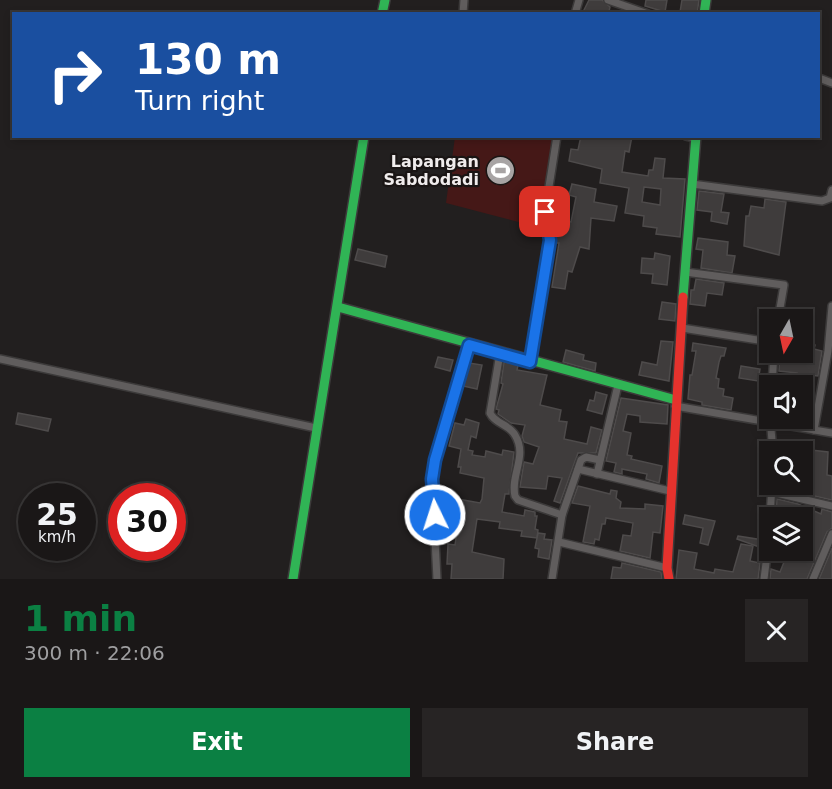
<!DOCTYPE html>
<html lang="en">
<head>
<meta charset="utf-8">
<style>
  body { margin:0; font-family:"DejaVu Sans",sans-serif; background:#272424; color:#f1f3f6; height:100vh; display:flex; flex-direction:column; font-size:22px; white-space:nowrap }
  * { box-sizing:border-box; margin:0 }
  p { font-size:20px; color:#9f9fa1 }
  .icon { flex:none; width:33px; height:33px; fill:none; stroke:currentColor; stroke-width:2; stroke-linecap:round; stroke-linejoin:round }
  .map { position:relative; height:579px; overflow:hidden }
  .side { display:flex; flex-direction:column; background:#1a1717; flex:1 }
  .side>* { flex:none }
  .guide { position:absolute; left:12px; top:12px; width:808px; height:126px; border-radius:0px; box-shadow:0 3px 9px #0003,0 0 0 2px #383636; background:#1a4fa0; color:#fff; overflow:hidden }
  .needle { width:39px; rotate:189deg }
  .controls { position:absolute; left:759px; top:309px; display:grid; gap:12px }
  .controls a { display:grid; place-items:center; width:54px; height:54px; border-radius:0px; background:#1a1717; box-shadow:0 3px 9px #0003,0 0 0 2px #383636; font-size:30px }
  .speed { position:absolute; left:18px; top:483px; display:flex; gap:12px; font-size:30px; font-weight:700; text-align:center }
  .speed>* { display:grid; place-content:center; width:78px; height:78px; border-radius:50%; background:#1a1717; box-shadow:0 3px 9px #0003,0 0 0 2px #383636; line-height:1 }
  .speed small { font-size:15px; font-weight:400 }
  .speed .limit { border:9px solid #d22; background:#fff; color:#111 }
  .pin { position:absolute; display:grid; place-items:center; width:51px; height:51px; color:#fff; margin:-26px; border-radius:12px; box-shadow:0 3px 9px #0006 }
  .me { position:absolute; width:66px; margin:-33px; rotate:356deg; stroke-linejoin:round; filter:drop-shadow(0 0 4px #0008) }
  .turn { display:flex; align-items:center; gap:21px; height:126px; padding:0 24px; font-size:27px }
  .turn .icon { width:78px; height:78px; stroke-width:2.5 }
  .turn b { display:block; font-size:42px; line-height:51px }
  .round { display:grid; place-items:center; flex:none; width:63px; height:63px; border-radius:0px; background:#272424 }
  .head { display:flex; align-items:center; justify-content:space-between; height:102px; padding:0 24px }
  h1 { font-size:36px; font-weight:700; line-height:45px; color:#0b8043 }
  .cta { display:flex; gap:12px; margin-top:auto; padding:12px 24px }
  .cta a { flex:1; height:69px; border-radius:0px; background:#0b8043; color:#fff; font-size:24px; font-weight:700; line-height:69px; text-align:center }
  .cta a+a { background:#272424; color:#f1f3f6 }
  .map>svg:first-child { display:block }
  .green { fill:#451817 }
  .building { fill:#3f3c3c; stroke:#4e4b4b; stroke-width:1.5; fill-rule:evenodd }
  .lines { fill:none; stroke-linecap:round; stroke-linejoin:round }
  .street-casing { stroke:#3c3a3a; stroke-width:10 }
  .fast-casing { stroke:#3c3a3a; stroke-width:12 }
  .jam-casing { stroke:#3c3a3a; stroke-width:12 }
  .street { stroke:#605d5d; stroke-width:7 }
  .fast { stroke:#30b455; stroke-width:9 }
  .jam { stroke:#e5322d; stroke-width:9 }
  .route-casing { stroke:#114b97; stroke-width:15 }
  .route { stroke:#1a73e8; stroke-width:10 }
  .labels { text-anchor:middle; stroke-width:4.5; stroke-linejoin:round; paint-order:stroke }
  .poi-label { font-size:16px; font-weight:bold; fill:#f0ecec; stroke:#1a1514; text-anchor:end }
</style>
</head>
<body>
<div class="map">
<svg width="832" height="579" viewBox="0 0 832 579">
  <rect width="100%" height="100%" fill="#221f1f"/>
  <path class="green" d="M455,137H554L541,228L446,203Z"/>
  <g class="building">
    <path d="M589,0H602L610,7L609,11L606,14H582Z"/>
    <path d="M646,0H667L665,12L645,6Z"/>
    <path d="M682,0H699L697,14L680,12Z"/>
    <path d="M581,136H632L629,152L625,151L622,172L648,176L649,170H653L655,158L665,159L663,178L685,179L680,237L656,234L657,228L643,226L644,216L625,213L629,188L600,183L602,169L569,161L571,149L578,150ZM644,187L661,189L660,205L642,202Z"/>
    <path d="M572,184L596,189L594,202L617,206L614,221L591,218L589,249L580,247L572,272L568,271L565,289L552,287L559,243H555V235L557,225L562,226L563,221L571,222L576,197L569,195Z"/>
    <path d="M699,191L724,194L721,212L729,213L727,224L711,221L712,212L697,210Z"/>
    <path d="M765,199L786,202L779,255L744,246L746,216H749L751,206L764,208Z"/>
    <path d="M698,238L728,242L727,255L735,256L732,273L701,268L703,250L696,249Z"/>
    <path d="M358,249L387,256L385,267L355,260Z"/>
    <path d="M655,253L670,256L667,285L652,283L653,274L641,273L642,258L654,259Z"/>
    <path d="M696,279L724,283L722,295L707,293L705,306L690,304L691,290H694Z"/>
    <path d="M662,302L676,304L675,321L659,319Z"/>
    <path d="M661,341L673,342L669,381L639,375L642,362L657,365Z"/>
    <path d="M693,343L726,348L724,356H721L719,362L716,378L719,379L718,388L724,389L723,396L733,398L731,410L702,405V402L688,399L690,375H692L696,351H692Z"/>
    <path d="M807,343L815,345L814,349L822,351L818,376L809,375L808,385L795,383L797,373L779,371L780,352H802V347L807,348Z"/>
    <path d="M566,350L584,355L583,360L596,363L595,371L563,362Z"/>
    <path d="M438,357L453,360L450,371L435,367Z"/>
    <path d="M504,362L518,365L517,370L547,375L540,405L561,410L559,421L567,422L564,439L587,444L591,427L602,430L596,453H578L560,503L554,501L562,478L548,476L546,489L520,487L524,462L533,464L539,447L524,442L522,436L525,425L511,423L498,414L499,410L496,409L503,384L501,383Z"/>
    <path d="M469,363L482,365L477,389L463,386Z"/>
    <path d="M741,366L760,369L758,381L739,378Z"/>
    <path d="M596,392L607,395L602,414L587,410L590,400L594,401Z"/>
    <path d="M621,398L668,405L667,424L640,422V416L627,414L623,431L631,433L627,455L632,456L631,459L662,466L659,483L646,479L647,474L622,469V474L614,472L616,463L606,461Z"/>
    <path d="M18,413L51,419L48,431L16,424Z"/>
    <path d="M466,419L479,423L476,438L471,436L468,450L473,451L472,455L485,457L486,451L502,455L503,450L514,452L509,494H505L502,512L524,516L525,510L535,512V516H537L535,529L538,530L537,538L521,536L522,531L499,528L500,522L477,519L472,552L504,559L503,579H451L452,564H447L448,544L455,545L458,524L447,523L446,501L452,502V498L480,503L482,499L484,478L460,473L461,467H458L461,449L449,446L455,423L464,425Z"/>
    <path d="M802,449L828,452L827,475L832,476V500L784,489L785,484H802Z"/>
    <path d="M578,486L610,494L611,490L617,491L616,498L621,502L620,508L645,509V504L663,506L660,533L653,532L650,558L620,551L623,535L631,536L633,523L606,518L605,524H602L599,540L595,539L594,544L583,542L590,506L572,503Z"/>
    <path d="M777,499L798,504L821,514L822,509L832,512V528L827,532L807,579H770L771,569L780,572L786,557L773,550H802L807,533L802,531V518H776Z"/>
    <path d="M685,515L715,521L708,545L700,543L703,528L683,524Z"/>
    <path d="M538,533L545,534L544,539L552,540L549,559L538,557L539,549L535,548Z"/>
    <path d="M738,536L763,540L762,548L737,539Z"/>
    <path d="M741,544L753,546L750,561L760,563L758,579H676L679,550L697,553L694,569L714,573L715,569L733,572Z"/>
    <path d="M832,548V579H819Z"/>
    <path d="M622,563L661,572L662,579H611L613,567L621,568Z"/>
  </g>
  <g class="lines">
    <defs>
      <g id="street">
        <path d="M608,0L648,14"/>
        <path d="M463,14L464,0"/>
        <path d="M575,14L579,0"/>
        <path d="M819,78L832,83"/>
        <path d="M686,136L695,138"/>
        <path d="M692,184L822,201L830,198L832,190"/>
        <path d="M685,272L784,285L778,320"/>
        <path d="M682,328L770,342"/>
        <path d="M500,353L490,413C495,424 509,424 515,435C528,456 510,475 515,496L518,500L562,515"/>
        <path d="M0,359L316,428"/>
        <path d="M529,362L550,239L545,212L557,136"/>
        <path d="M772,386L774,352"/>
        <path d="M675,406L832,433"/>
        <path d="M770,418L773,452"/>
        <path d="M814,430L828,351L832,306"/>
        <path d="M578,469L670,491"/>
        <path d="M597,474L618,385"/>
        <path d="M772,492L832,506"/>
        <path d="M770,518L772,484"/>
        <path d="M559,542L667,568"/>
        <path d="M437,579L432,479L448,411L469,345"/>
        <path d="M552,579L562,515L581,460L586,457L600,460"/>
        <path d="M764,579L770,531"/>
        <path d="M813,579L832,534"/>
      </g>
      <g id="fast">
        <path d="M382,14L385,0"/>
        <path d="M704,14L706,0"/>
        <path d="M683,297L696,136"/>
        <path d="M338,307L676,400"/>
        <path d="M293,579L364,136"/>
      </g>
      <path id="jam" d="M669,579L667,568L683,297"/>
    </defs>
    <use href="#street" class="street-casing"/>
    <use href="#fast" class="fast-casing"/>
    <use href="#jam" class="jam-casing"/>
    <use href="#street" class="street"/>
    <use href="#fast" class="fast"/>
    <use href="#jam" class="jam"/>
  </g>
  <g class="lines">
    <defs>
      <path id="route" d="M435,515L432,479L435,460L469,345L530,362L550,240L545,212"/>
    </defs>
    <use href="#route" class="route-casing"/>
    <use href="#route" class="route"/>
  </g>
  <defs>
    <symbol id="stadium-disc" viewBox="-11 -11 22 22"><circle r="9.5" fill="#a8a4a4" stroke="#1a1514"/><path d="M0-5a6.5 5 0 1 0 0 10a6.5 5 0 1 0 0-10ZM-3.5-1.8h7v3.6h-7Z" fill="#fff"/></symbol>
  </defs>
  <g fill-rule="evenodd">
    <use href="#stadium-disc" x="484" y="154" width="33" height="33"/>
  </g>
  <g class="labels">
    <g class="poi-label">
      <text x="479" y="167">Lapangan<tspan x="479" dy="18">Sabdodadi</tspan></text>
    </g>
  </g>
</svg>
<div class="controls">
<a><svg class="needle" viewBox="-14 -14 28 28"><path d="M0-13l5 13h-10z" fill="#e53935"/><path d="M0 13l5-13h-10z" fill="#9f9fa1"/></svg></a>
<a><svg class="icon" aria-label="sound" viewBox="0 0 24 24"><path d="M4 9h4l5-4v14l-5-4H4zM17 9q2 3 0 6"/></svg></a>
<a><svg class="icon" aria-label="search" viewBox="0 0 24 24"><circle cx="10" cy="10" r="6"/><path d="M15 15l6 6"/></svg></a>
<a><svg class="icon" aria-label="layers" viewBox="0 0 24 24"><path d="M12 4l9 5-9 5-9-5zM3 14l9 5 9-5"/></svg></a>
</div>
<div class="speed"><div>25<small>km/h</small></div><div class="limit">30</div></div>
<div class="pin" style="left:545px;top:212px;background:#d93025"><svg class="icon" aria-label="arrive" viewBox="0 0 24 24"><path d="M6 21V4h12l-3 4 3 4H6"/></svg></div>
<svg class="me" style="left:435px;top:515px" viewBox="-20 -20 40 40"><circle r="17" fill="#1a73e8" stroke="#fff" stroke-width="3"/><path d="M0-11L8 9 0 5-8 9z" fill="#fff"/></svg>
<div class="guide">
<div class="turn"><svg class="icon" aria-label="right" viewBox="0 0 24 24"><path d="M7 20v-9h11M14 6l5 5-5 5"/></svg><div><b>130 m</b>Turn right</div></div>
</div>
</div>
<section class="side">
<div class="head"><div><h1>1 min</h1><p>300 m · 22:06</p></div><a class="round"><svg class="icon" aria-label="close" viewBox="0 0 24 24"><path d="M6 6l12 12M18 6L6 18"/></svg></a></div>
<div class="cta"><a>Exit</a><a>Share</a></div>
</section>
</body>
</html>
